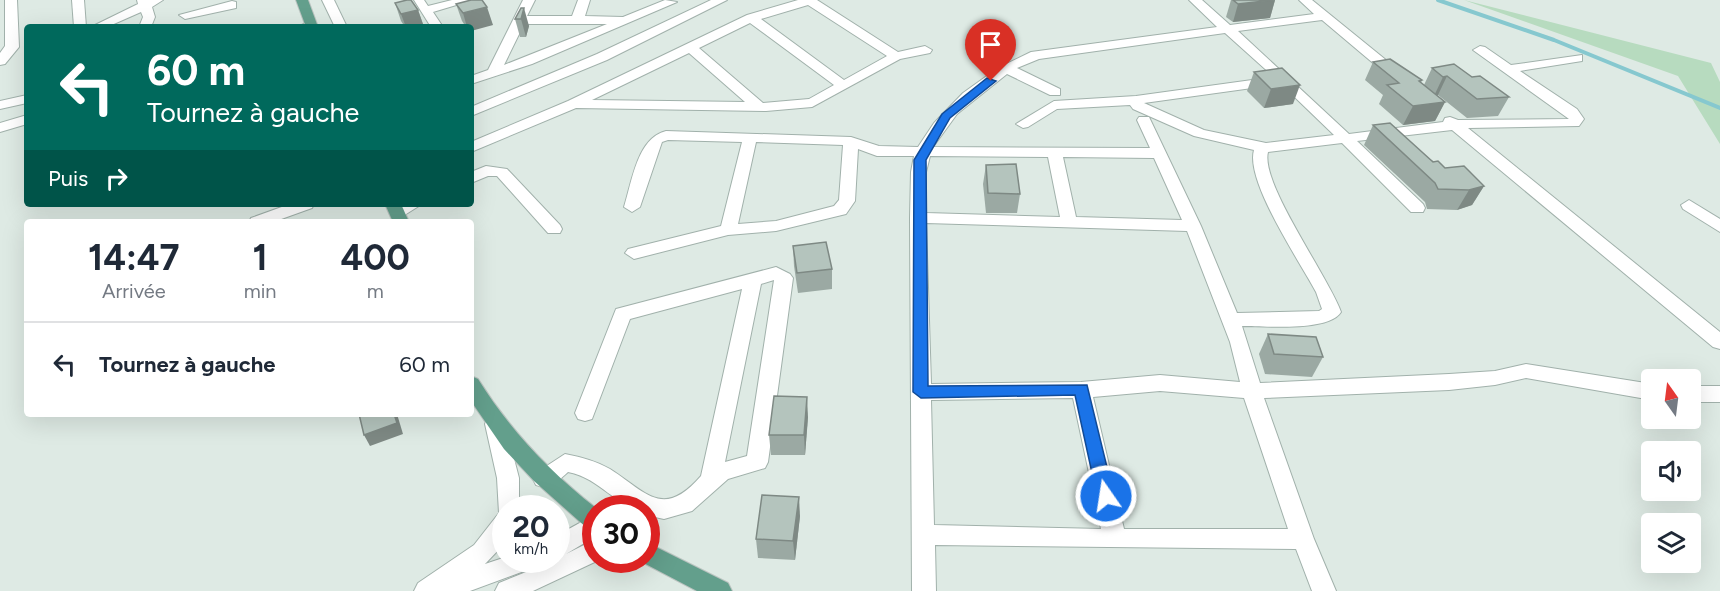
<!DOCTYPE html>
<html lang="fr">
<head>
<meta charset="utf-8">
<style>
  body { margin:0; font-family:Figtree,sans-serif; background:#f2f2f3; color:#1f2937; height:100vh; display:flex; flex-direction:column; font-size:22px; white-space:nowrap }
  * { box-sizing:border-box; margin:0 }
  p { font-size:20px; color:#747a83 }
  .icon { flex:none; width:33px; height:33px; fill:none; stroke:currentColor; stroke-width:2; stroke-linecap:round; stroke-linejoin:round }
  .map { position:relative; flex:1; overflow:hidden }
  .panel { position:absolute; left:24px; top:219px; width:450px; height:198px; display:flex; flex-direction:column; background:#fff; border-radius:6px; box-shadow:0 6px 24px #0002 }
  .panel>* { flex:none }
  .guide { position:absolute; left:24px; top:24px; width:450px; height:183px; border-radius:6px; box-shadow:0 6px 24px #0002; background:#00695c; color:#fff; overflow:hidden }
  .needle { width:39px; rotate:346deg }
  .tools { position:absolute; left:1641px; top:369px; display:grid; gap:12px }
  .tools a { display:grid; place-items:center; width:60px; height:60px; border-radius:6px; background:#fff; box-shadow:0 6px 24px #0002; font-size:30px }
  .speed { position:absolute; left:492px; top:495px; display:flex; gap:12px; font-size:30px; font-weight:700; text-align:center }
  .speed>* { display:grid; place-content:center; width:78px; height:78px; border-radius:50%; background:#fff; box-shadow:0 6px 24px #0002; line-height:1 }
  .speed small { font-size:15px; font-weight:400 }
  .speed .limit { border:9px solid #d22; background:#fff; color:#111 }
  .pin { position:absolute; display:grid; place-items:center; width:51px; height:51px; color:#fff; margin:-62px -26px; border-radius:50% 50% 50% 0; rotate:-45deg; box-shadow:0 0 6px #0007 }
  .pin .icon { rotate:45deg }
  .me { position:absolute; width:66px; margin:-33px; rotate:347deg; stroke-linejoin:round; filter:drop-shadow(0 0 4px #0008) }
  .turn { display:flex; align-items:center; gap:21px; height:126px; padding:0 24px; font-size:27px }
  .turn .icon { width:78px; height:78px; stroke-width:2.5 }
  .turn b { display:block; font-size:42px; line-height:51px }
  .then { display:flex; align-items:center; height:57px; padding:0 24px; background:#0003; gap:12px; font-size:22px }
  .eta { display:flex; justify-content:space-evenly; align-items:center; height:102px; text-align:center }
  .eta b { font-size:36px; font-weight:700; line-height:42px }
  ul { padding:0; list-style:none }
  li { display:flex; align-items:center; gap:18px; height:84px; padding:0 24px; border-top:2px solid #e0e1e3 }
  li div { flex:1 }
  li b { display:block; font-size:22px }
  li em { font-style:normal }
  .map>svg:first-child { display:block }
  .green { fill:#b7dbbf }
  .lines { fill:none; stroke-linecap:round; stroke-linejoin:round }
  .stream { stroke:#86c8cf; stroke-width:4 }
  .minor-casing { stroke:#a1b1ab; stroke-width:2 }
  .major-casing { stroke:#bcc4c1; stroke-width:2 }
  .minor { fill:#fff; fill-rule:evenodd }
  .major { fill:#639f8c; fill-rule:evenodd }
  .wall { fill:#9ba9a3 }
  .shaded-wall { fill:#7e8984 }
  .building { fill:#b4c4bd; stroke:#7e8984; stroke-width:1.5 }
  .route { fill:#1a73e8; stroke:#114b97; stroke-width:1.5 }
</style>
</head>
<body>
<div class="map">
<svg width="1720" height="591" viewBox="0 0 1720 591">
  <rect width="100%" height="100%" fill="#deeae4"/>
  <path class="green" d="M1464,0L1711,63L1720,82V144L1678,76Z"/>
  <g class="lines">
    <path class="stream" d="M1438,0L1554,40L1720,108"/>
    <defs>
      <g id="minor">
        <path d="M5,0H17L19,47L5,64L0,65V53L5,46Z"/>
        <path d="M72,0H84L86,27H74Z"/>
        <path d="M137,0H163L152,7L155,17L151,27H139L143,17L141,12L107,27H91L138,4Z"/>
        <path d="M322,0H334L347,27H335Z"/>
        <path d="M414,0H424L428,6L452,0H473L433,12L443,27H431Z"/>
        <path d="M523,0H535L527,16H572L578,0H590L585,16L623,17L665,0L677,2L532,64L471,84V76L488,70ZM524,24H607L504,65Z"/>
        <path d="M711,0H727L607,60L471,116V107L597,54Z"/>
        <path d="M798,0H817L898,52L925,46L932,50L930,53L900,59L812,107L766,111L576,108L471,152V142L568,101L747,15ZM808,5L887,56L844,80L761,19ZM750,23L834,85L809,99L763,103L699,48ZM689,53L745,102L592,100Z"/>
        <path d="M1189,0H1202L1230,25L1314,14L1299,0H1312L1402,73V79H1392L1322,20L1238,31L1349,134L1443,122L1445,118L1450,117L1458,120L1569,119L1473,50L1480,46L1485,47L1511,65L1582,55V61L1520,71L1577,109L1584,119L1579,126L1468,128L1720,332V349L1713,347L1452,130L1357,141L1423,204L1425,208L1423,212H1411L1342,143L1268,152C1260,183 1328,276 1341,312C1329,332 1264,326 1242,326L1260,383L1449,374L1495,371L1526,364L1652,384V400L1526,378L1495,385L1449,390L1264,398L1314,539L1336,591H1312L1296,549L935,545L936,591H912L910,218L911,172L914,156H877L858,149L855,201L846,214L776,231L728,235L634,259L625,253L628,249L721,226L742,142L668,140L662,142L640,207L632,212L624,207C632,182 637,138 666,131L851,137L879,146L918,147L934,123L963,93L998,68L1031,52L1217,27ZM1225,33L1274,77L1136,96L1054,101L1016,124L1023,128L1028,127L1057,109L1130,105L1133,109L1194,136L1254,150C1245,181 1300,262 1316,292L1322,309L1319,311L1237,313L1201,226L1149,117H1139L1137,120L1150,148L933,147L957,114L1007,74L1050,95H1060V89L1017,68L1039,59ZM1279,82L1334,135L1266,143L1204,130L1144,103L1273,85ZM756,142L843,145L839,200L834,206L776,221L738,224ZM930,156L1048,157L1060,217L926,213V172ZM1063,157L1154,158L1182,220L1076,217ZM926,223L1187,231L1230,342L1240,382L1160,375L1081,382L931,384ZM1160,391L1244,398L1288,529H1124L1093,397ZM1073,398L1101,529L934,525L931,400Z"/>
        <path d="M232,1L236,2V8L185,19L179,15Z"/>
        <path d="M311,21L315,22L316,27H297Z"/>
        <path d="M27,95V103L0,109V101Z"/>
        <path d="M27,115V124L0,132V123Z"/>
        <path d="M486,166L507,169L560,225L562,229L560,233H548L497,176H488L471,183V172Z"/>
        <path d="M1689,200L1720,219V232L1683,209L1681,205Z"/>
        <path d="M290,204H314L312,208L273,222H249L251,218Z"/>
        <path d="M401,204H422L403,216H391L389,212Z"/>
        <path d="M776,267L790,274L793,278L768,462L765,468L728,479L692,511L664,519L646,515V508C613,508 603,479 568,472C558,481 550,490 536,485L533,479L536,473L565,454C581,457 596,461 610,469C646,492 663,520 701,476L742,289L630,319L592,419L585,421L578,419L575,413L616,309ZM774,280L747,456L725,462L761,284Z"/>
        <rect x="1690" y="386" width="30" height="16"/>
        <path d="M495,416L502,418L505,424L519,478V508H506V542L485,564L506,557V560H538L535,567L470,591H414L418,583L474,545L499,513L497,478L485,424L488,418Z"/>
        <path d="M596,514V536L566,554L596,539V560H599L533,591H495L499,583L556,560L560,557L556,558V536Z"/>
      </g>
      <g id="major">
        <path d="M296,0H308L318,27H306Z"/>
        <path d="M385,204H401L409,222H393Z"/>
        <path d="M471,376L478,379C510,430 549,471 596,508V532L588,529L534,481L504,449L471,401Z"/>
        <path d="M646,542L728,583L732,591H697L638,560H646Z"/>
      </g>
    </defs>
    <use href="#minor" class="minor-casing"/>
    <use href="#major" class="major-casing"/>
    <use href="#minor" class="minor"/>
    <use href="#major" class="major"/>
  </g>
  <g class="wall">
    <path d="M1231,0H1275L1270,18L1233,22L1226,17Z"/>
    <path d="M395,3L418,10L424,27H405L401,21Z"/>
    <path d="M456,4L493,25L466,27L462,21Z"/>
    <path d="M521,8L529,26L526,37H520L515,19Z"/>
    <path d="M1373,62L1422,80L1421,83L1424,85L1432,68L1472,77L1509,97L1498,116L1467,118L1438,95H1437L1445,102L1435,121L1403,125L1379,104L1383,95L1365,80Z"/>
    <path d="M1254,72L1293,104L1264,108L1247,91Z"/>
    <path d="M1373,125L1445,168L1484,186L1472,205L1457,210L1427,209L1425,202L1364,145Z"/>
    <path d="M986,165L1020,194L1017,213H986L983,184Z"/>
    <path d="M793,246L832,269V289L798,293L794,266Z"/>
    <path d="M1268,334L1323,357L1312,377L1265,374L1259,354Z"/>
    <path d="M808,417L805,455H771L769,435Z"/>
    <path d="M800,516L795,560L758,558L756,539Z"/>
  </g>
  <g class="shaded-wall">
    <path d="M1275,0L1270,18L1233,22L1238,4Z"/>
    <path d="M487,7L493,25L471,31V27H467L463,13Z"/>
    <path d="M524,8L529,26L526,37L521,19Z"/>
    <path d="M418,10L424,27H406L401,14Z"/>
    <path d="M1447,76L1438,95L1434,96L1443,77Z"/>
    <path d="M1300,85L1293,104L1264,108L1271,89Z"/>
    <path d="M1445,102L1435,121L1403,125L1413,106Z"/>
    <path d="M1484,186L1472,205L1457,210L1469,190Z"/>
    <path d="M807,397L808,417L805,455L804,435Z"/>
    <path d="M394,414H397L403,434L370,446L364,435Z"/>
    <path d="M799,497L800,516L795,560L793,541Z"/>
  </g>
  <g class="building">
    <path d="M407,0H411L418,10L401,14L395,3Z"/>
    <path d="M471,0H482L487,7L463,13L456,4Z"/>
    <path d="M1233,0H1273L1238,4Z"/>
    <path d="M521,8H524L521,19H515Z"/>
    <path d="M1390,59L1422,80L1419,81L1445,102L1413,106L1387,85L1399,83L1373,62Z"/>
    <path d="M1454,64L1472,77L1480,76L1509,97L1477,99L1447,76L1443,77L1432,68Z"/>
    <path d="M1282,68L1300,85L1271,89L1254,72Z"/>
    <path d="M1390,123L1433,162L1438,161L1445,168L1464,166L1484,186L1469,190L1438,189L1435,183L1373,125Z"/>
    <path d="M1016,164L1020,194L988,193L986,165Z"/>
    <path d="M826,242L832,269L797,273L793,246Z"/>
    <path d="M1268,334L1316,337L1323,357L1274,354Z"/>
    <path d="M774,396L807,397L804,435H769Z"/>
    <path d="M359,414H394L397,423L364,435Z"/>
    <path d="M762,495L799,497L793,541L756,539Z"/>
  </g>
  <path class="route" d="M987,78L996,81L950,118L926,160L928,386L1087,385L1114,496L1112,501H1100L1097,496L1075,395L921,398L913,392L914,160L942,114Z"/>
</svg>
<div class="tools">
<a><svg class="needle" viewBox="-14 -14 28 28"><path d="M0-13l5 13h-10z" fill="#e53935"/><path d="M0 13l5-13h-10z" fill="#747a83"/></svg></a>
<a><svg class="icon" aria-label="sound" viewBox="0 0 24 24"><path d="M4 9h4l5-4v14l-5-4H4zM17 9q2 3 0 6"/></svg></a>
<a><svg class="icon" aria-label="layers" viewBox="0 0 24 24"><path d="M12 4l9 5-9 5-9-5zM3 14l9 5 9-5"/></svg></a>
</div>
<div class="speed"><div>20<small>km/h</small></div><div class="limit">30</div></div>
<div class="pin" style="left:991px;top:81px;background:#d93025"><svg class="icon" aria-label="arrive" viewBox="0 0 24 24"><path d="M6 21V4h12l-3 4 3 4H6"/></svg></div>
<svg class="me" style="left:1106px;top:496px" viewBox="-20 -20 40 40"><circle r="17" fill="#1a73e8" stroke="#fff" stroke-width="3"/><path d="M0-11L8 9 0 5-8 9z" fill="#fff"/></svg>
<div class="guide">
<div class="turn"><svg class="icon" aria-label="left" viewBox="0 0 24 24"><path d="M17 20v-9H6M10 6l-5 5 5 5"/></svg><div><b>60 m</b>Tournez à gauche</div></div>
<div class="then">Puis<svg class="icon" aria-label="right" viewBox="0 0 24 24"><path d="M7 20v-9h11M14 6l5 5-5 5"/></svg></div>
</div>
<section class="panel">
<div class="eta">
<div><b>14:47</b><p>Arrivée</p></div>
<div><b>1</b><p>min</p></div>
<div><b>400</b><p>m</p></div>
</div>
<ul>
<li><svg class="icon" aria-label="left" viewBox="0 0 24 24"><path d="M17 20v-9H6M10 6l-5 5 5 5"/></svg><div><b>Tournez à gauche</b></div><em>60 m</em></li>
</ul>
</section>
</div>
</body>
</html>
